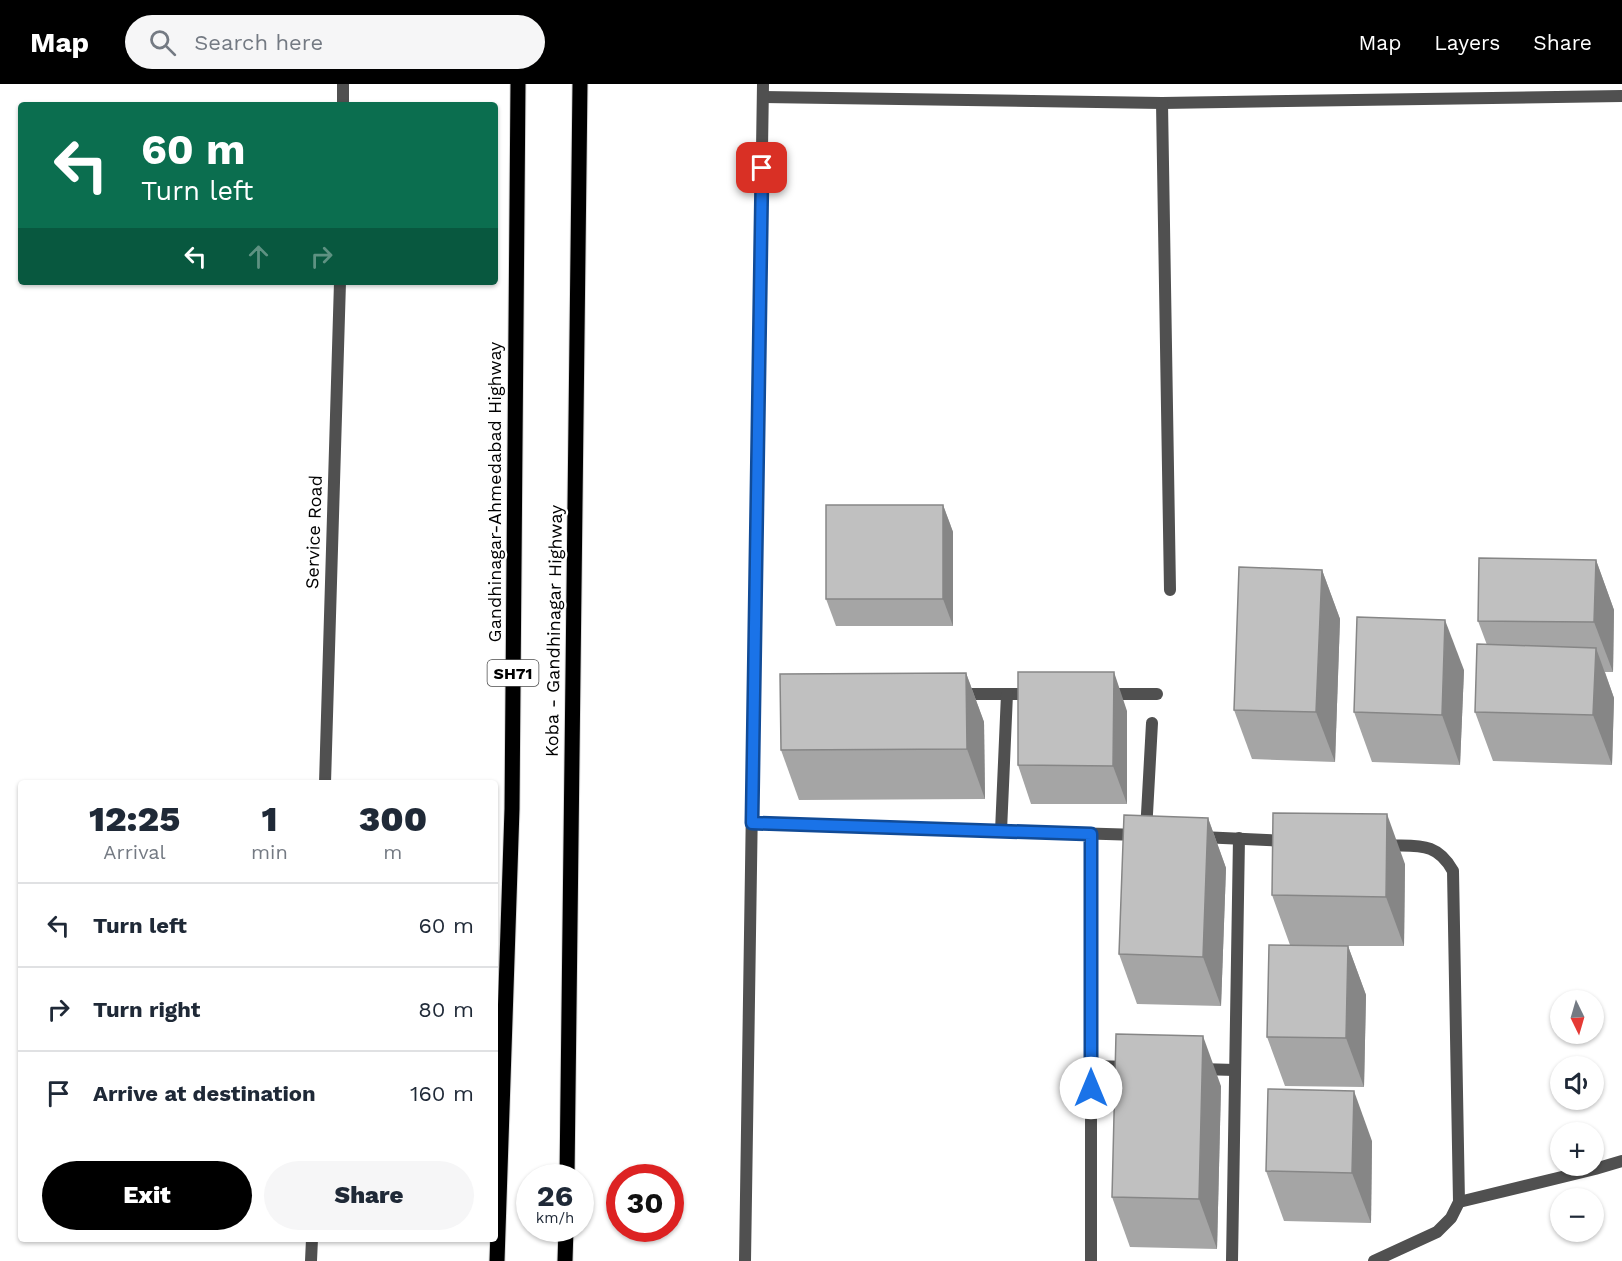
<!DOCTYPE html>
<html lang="en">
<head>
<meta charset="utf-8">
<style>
  body { margin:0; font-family:"Work Sans",sans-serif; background:#f6f6f7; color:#1f2937; height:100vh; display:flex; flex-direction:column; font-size:22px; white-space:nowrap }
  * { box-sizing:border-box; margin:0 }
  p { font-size:20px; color:#747a83 }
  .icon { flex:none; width:33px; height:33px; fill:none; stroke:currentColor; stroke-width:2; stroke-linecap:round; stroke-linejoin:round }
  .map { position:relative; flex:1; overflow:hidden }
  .panel { position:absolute; left:18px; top:696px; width:480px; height:462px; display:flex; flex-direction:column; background:#fff; border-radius:6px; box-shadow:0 2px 4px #0004 }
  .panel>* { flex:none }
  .guide { position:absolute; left:18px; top:18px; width:480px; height:183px; border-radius:6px; box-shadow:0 2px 4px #0004; background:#0b6e4f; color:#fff; overflow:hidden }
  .needle { width:39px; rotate:175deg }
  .tools { position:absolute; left:1550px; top:906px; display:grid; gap:12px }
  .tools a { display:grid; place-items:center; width:54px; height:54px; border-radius:50%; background:#fff; box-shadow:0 2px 4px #0004; font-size:30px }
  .speed { position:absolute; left:516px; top:1080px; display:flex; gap:12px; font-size:30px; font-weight:700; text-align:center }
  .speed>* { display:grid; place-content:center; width:78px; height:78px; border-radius:50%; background:#fff; box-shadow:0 2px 4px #0004; line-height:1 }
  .speed small { font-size:15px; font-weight:400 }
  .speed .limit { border:9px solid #d22; background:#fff; color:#111 }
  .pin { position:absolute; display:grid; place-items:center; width:51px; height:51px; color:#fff; margin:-26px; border-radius:12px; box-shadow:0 3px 9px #0006 }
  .me { position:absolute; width:66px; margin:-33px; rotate:0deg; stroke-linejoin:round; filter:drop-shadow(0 0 4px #0008) }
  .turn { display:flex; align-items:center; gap:21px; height:126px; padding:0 24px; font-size:27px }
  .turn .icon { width:78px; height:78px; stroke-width:2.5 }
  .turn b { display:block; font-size:42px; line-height:51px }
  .lanes { display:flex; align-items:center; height:57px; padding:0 24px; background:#0003; justify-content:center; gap:30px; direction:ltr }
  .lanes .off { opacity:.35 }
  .eta { display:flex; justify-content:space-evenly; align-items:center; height:102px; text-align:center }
  .eta b { font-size:36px; font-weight:800; line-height:42px }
  .button { display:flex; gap:12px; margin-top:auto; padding:12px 24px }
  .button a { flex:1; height:69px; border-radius:36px; background:#000; color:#fff; font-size:24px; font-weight:800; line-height:69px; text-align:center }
  .button a+a { background:#f6f6f7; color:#1f2937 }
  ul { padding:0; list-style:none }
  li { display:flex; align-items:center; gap:18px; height:84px; padding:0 24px; border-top:2px solid #e0e1e3 }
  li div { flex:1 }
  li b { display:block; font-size:22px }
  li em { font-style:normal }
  header { display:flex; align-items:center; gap:36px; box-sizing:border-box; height:84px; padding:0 30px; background:#000; color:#fff }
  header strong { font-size:28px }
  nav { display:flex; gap:33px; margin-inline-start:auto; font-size:21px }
  .search { width:420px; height:54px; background:#f6f6f7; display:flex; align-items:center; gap:15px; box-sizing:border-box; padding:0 21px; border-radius:33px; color:#747a83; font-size:22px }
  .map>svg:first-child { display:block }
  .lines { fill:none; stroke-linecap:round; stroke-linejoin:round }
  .primary-casing { stroke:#dbdbdb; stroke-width:17 }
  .minor { stroke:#505050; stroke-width:12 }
  .tertiary { stroke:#505050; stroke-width:12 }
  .primary { stroke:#000; stroke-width:15 }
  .wall { fill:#a5a5a5 }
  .shaded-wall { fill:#868686 }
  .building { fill:#c0c0c0; stroke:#868686; stroke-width:1.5 }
  .route-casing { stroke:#114b97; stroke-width:15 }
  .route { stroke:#1a73e8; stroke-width:10 }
  .labels { text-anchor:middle; stroke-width:4.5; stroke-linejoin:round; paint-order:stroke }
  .shield { fill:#fff; stroke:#4c4c4c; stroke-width:1.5 }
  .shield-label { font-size:16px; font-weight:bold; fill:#000 }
  .street-label { font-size:18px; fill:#000; stroke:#fff }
</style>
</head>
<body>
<header>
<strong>Map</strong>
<div class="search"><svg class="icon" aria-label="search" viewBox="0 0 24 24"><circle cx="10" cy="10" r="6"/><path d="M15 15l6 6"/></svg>Search here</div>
<nav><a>Map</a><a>Layers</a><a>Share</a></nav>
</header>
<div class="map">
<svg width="1622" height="1177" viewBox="0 0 1622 1177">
  <rect width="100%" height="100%" fill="#fff"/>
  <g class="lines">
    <defs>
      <g id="primary">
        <path d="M567,1094L580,0"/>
        <path d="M497,1177L512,725L518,0"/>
        <path d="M565,1177L566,1144"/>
      </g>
    </defs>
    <use href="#primary" class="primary-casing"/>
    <g class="minor">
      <path d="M763,13L1162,19L1622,12"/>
      <path d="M1162,19L1170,506"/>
      <path d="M957,610H1033"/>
      <path d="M1107,610H1157"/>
      <path d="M752,739L1139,751"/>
      <path d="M1001,747L1007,610"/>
      <path d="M1146,748L1152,639"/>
      <path d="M1201,753L1289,757"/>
      <path d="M1091,982L1129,983"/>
      <path d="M1200,985L1235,986"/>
      <path d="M1459,1118L1595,1085L1622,1077"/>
      <path d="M1091,1177V750"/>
      <path d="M1232,1177L1239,754"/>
      <path d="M1374,1177L1437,1148L1451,1134L1459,1118L1453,787C1436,756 1416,763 1384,761"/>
    </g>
    <g class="tertiary">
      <path d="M343,0V21"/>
      <path d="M325,699L340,198"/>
      <path d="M311,1177L312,1155"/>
      <path d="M745,1177L763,0"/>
    </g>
    <use href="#primary" class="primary"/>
  </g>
  <g class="wall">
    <path d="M943,421L953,448V542H836L826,515Z"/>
    <path d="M1596,476L1614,526L1613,588H1605L1614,614L1612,681L1493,677L1475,628L1487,561L1478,537Z"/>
    <path d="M1322,486L1340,535L1335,678L1252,675L1234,626Z"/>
    <path d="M1464,586L1460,681L1372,678L1354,628Z"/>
    <path d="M966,589L984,638L985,715L799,716L781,666Z"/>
    <path d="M1127,627V720H1031L1018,681Z"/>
    <path d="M1208,734L1226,784L1221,922L1137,920L1119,870Z"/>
    <path d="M1405,780L1404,862H1348L1366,911L1364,1003L1285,1002L1267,953L1290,861L1272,811Z"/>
    <path d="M1221,1002L1217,1165L1130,1163L1112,1113Z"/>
    <path d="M1372,1057L1371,1139L1284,1137L1266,1087Z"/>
  </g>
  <g class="shaded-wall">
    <path d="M943,421L953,448V542L943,515Z"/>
    <path d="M1596,476L1614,526L1613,588L1594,538Z"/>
    <path d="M1322,486L1340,535L1335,678L1316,628Z"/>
    <path d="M1445,536L1464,586L1460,681L1442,631Z"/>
    <path d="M1596,564L1614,614L1612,681L1593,631Z"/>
    <path d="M1114,588L1127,627V720L1113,682Z"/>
    <path d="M966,589L984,638L985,715L967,665Z"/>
    <path d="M1387,730L1405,780L1404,862L1386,813Z"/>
    <path d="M1208,734L1226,784L1221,922L1203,873Z"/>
    <path d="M1348,862L1366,911L1364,1003L1346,954Z"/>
    <path d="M1203,952L1221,1002L1217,1165L1199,1115Z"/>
    <path d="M1354,1007L1372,1057L1371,1139L1352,1089Z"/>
  </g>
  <g class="building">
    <rect x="826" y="421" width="117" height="94"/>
    <path d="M1479,474L1596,476L1594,538L1478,537Z"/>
    <path d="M1239,483L1322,486L1316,628L1234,626Z"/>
    <path d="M1357,533L1445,536L1442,631L1354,628Z"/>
    <path d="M1477,560L1596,564L1593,631L1475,628Z"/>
    <path d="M1018,588H1114L1113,682L1018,681Z"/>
    <path d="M966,589L967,665L781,666L780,590Z"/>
    <path d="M1273,729L1387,730L1386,813L1272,811Z"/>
    <path d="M1124,731L1208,734L1203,873L1119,870Z"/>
    <path d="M1269,861L1348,862L1346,954L1267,953Z"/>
    <path d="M1116,950L1203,952L1199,1115L1112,1113Z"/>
    <path d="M1268,1005L1354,1007L1352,1089L1266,1087Z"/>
  </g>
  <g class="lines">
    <defs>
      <path id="route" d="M762,84L752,739L1091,750V1004"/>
    </defs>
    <use href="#route" class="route-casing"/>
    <use href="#route" class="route"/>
  </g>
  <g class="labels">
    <rect class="shield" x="487.5" y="576" width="51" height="26" rx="4.5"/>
    <g class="shield-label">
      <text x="513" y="595">SH71</text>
    </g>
    <g class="street-label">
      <text transform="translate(495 408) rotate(-90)" y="6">Gandhinagar-Ahmedabad Highway</text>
      <text transform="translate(314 448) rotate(-88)" y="6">Service Road</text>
      <text transform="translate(554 547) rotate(-89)" y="6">Koba - Gandhinagar Highway</text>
    </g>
  </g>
</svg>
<div class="tools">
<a><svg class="needle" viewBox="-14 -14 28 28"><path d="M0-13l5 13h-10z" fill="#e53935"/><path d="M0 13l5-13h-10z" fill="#747a83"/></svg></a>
<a><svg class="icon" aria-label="sound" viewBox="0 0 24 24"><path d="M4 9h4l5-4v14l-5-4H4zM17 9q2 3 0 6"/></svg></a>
<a>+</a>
<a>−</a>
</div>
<div class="speed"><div>26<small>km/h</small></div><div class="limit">30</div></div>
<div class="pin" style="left:762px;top:84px;background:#d93025"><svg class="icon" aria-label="arrive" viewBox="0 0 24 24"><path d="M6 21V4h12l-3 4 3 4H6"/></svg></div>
<svg class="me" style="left:1091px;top:1004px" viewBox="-20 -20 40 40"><circle r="19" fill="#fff"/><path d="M0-13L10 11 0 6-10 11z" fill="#1a73e8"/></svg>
<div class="guide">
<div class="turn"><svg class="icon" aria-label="left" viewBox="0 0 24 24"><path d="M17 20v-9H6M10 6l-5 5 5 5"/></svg><div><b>60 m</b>Turn left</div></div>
<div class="lanes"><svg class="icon" aria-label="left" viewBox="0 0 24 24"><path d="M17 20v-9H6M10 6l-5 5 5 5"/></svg><svg class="icon off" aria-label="ahead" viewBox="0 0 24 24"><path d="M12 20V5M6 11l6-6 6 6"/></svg><svg class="icon off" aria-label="right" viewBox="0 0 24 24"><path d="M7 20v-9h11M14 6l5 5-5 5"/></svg></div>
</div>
<section class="panel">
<div class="eta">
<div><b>12:25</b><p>Arrival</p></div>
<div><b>1</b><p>min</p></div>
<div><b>300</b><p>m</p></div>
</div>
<ul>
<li><svg class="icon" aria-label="left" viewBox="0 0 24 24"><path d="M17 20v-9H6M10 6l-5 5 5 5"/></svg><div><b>Turn left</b></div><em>60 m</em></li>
<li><svg class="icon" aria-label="right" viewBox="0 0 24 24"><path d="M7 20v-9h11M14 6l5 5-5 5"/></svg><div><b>Turn right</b></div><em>80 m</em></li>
<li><svg class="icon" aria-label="arrive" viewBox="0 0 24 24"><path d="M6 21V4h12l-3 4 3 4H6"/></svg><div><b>Arrive at destination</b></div><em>160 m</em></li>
</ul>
<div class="button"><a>Exit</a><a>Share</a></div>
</section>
</div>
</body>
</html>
